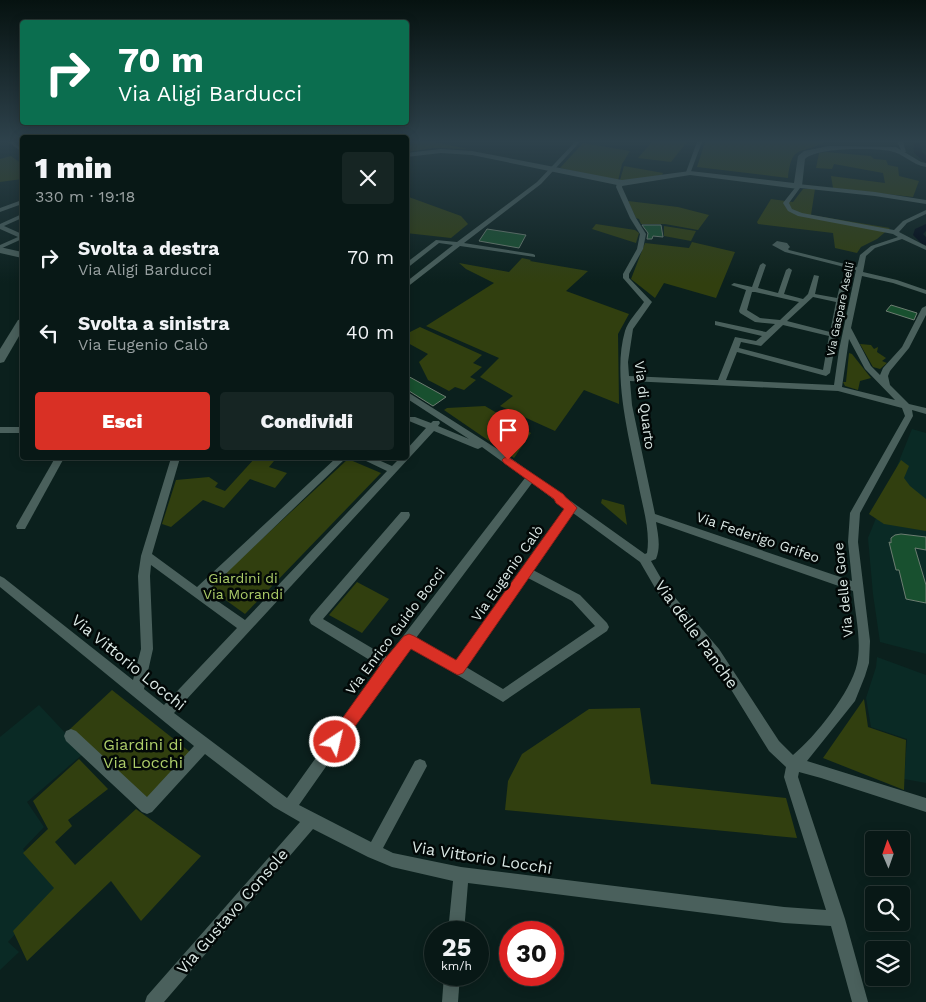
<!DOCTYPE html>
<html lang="it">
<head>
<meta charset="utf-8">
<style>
  body { margin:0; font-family:"Work Sans",sans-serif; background:#162523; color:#f1f3f6; height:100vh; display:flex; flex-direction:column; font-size:19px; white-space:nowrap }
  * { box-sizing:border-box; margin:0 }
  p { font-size:16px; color:#98a0a1 }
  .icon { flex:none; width:28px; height:28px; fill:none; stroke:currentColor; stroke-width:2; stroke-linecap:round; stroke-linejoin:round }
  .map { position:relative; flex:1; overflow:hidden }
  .panel { position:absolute; left:20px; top:135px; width:389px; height:325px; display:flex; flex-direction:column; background:#081816; border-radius:5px; box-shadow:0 2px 12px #0003,0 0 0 1px #293735 }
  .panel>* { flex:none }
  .banner { position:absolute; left:20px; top:20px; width:389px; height:105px; border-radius:5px; box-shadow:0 2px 12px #0003,0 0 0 1px #293735; background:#0b6e4f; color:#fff; overflow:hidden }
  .needle { width:32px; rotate:358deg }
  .buttons { position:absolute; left:865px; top:831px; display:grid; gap:10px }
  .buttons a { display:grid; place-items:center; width:45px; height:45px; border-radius:5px; background:#081816; box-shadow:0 2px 12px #0003,0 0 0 1px #293735; font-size:25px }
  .speed { position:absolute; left:424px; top:921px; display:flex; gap:10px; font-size:25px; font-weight:700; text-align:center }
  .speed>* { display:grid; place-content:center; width:65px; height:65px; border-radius:50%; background:#081816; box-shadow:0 2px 12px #0003,0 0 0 1px #293735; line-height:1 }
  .speed small { font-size:12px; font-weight:400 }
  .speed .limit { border:8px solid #d22; background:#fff; color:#111 }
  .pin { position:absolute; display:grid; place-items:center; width:42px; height:42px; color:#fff; margin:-51px -21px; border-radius:50% 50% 50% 0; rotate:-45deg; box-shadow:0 0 5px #0007 }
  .pin .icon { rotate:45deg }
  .me { position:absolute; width:55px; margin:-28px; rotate:35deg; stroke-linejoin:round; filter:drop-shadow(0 0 4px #0008) }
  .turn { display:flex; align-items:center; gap:18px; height:105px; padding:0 15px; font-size:22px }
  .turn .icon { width:65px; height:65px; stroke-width:2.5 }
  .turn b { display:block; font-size:35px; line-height:42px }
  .round { display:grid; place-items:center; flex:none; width:52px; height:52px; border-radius:5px; background:#162523 }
  .summary { display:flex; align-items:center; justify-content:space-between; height:85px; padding:0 15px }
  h1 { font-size:30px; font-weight:800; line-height:38px }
  .button { display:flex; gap:10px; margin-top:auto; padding:10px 15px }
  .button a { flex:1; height:58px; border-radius:5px; background:#d93025; color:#fff; font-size:20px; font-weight:800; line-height:58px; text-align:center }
  .button a+a { background:#162523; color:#f1f3f6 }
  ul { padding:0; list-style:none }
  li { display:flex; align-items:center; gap:15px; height:75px; padding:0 15px }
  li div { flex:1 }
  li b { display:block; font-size:19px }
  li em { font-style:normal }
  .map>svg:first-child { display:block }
  .built { fill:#0a2a25 }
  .green { fill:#313f0f }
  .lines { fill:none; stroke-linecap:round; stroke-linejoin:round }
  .river { fill:#000916; fill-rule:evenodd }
  .building { fill:#18502f; stroke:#6c7d71 }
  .minor { fill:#4a605c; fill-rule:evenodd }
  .tertiary { fill:#4a605c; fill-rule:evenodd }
  .secondary { fill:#4a605c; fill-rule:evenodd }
  .route { fill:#d93025; stroke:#8d1f18 }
  .labels { text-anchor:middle; stroke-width:5; stroke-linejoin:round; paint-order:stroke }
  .far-street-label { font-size:11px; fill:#dbe8e5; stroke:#020807 }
  .street-label { font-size:14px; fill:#dbe8e5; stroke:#020807 }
  .park-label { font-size:14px; fill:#adcd69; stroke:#020807 }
  .near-street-label { font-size:16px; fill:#dbe8e5; stroke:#020807 }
  .near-park-label { font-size:16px; fill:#adcd69; stroke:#020807 }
</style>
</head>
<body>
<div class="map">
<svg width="926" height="1002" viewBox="0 0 926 1002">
  <rect width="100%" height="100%" fill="#0b201d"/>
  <g class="built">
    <path d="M912,429L926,433V654L880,642L873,594L868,538Z"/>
    <path d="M877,657L926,675V783L904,779L907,739L871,727L866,698L876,667Z"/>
    <path d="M39,705L84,753L27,802L44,827L23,849L56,889L8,942L19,952L0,970V737Z"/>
  </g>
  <g class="green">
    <path d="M415,142H434L468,149L434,148L406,152V146Z"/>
    <path d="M652,142H687L671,162L638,158Z"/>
    <path d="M705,142H824C801,156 792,142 788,178L697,167Z"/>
    <path d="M583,143L630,151L622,164L618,181L560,168Z"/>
    <path d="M826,152L871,156L874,159L886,160L888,165L898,167L899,176L919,181L913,197L833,188L831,176L885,183L883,173L834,164L832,169L816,168L819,153Z"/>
    <path d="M11,156L22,164V179L0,182V159Z"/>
    <path d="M624,166L663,173L662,175L627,181L620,180Z"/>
    <path d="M803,189H815L811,215L890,228L877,239L861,247L857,253L835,248L833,233L758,224L757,222L771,199L793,202Z"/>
    <path d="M406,196L461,216L468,224L451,238L406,233Z"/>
    <path d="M628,201L678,207L709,215L698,230L665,224H641L639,219L636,218Z"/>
    <path d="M596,224L635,230L639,233L636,243L592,229Z"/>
    <path d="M664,226L696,231L691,241L664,236Z"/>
    <path d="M692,242L735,252L716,298L664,283L655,298L631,279L645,243L689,248Z"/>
    <path d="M522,258L531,260L530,261L588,271L566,291L629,314L618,334L619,404L584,390L555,431L500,406L513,396L480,377L499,358L426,326L494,283L466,269L459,263L509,272Z"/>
    <path d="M420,327L482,355L473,363L482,367L470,377L476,380L464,390L455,387L449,391L428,380L419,362L428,354L406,342V334Z"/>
    <path d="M860,344L871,345L874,349L878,347L877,352L886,358L882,361L887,363L880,369L873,367Z"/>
    <path d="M849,353L852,354L871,378L860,381L858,390L845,386L843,382H846Z"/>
    <path d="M485,406L531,433L514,458L444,410L447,408Z"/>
    <path d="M255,458L274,461L269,467L287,473L275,488L250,479L224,508L203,500L171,527L162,524L176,480L209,477L218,483L215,487L225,491Z"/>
    <path d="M348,459L381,473L245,614L209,588Z"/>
    <path d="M901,460L909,466L904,478L910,486L926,499V531L884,524L869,514Z"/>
    <path d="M602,499L624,505L627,525L601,503Z"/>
    <path d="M357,582L389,599L362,633L329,615Z"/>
    <path d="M112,690L190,752L147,798L69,730Z"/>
    <path d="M864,699L868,727L906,740L904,790L823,758Z"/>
    <path d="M640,708L651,784L786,798L797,838L505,810L508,781L522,754L589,709Z"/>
    <path d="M79,759L108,789L68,820L72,826L55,842L75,865L136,809L201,856L141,921L111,881L27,961L13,931L54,888L23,853L48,829L33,801Z"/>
  </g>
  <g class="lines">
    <g class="river">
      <path d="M913,142H921L922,152L926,156V163L914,153Z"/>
      <path d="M926,224V231L923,234L926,237V245L922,244L913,235L915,229Z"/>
    </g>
  </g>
  <g class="building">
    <path d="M642,225H661L663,237L653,236L652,239H647L648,233Z"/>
    <path d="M487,229L526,235L519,248L479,241Z"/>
    <path d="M891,305L917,313L914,320L886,311Z"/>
    <path d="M406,375L446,397L433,406L406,389Z"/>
    <path d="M901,534L926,537V550L915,548L926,585V603L906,599L899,570H896L889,542L891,543V538L895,535Z"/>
  </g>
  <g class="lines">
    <g class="minor">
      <path d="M8,142H14L22,149V152Z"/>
      <path d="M575,142H580L541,184L464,243L533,254L535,255V257L460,246L406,288V282L453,245L439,243L406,269V263L436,240L457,242L537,182Z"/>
      <path d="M697,142H702L690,174L685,175Z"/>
      <path d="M620,181L623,183L622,187L636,218L646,234L643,249L629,274V278L652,302L633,329L628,362L629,376L718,380L735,337L756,341L762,336L715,325V321L766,332L775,324L755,322L740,313L739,311L746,290L731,285L734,283L752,287L760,265L763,263L766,265L758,288L778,293L786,270L789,268L792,270L784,294L803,299L808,294L814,275L819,276L815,294L837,298L841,281L844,279L847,281L830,373L826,376L737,352L726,380L834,385L839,350L856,270L785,252L772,245L777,241L787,243L790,247L788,249L789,250L857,267L860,255L871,246L898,237L893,234L798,216L788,211L783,203L798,184L875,192L926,200V204L875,196L800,188L789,203L792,209L802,213L894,230L903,221L926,210V214L907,223L899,232L926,246V250L902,239L875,248L866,256L863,272L897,280L926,290V294L893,283L862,276L851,328L871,366L880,375L883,368L902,347L922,308L926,306V315L909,348L890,371L888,376L890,385L909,404L926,408V414L912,410L913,416L860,513L858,542L870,641L869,663L865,676L855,701L807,761L926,798V812L821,778L799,772L798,777L845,919L868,1002H852L831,926L784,923L468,883L464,932H448L453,881L392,867L368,857L313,829L164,1002H145L147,996L300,822L274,807L205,754L152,812L147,814L142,812L66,741L64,736L66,731L71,729L76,731L147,797L194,746L0,587V576L4,578L133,680L141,649L138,576L141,556L171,458H180L152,554L197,587L336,458H346L206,593L245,620L387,471L364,460L363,458H374L392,466L400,458H406V450L426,428L409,421L408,419L409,417H415L431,423L433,421H439L440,423L438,426L469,439L406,398V391L502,452L645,554L647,553C650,535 645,515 641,497C632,448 611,378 625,331C628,321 638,311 644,302L623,278V274L637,249L640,234L630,218L616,187L617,183ZM752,292H755L799,302L780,320L760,318L747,310ZM813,297L836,302L830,332L787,321ZM783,325L829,336L823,370L739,348L741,342L761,346ZM849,339L865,369L895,400L842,387ZM630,381L838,391L902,408L905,416L850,513L848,542L852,581L655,514L632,405ZM434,431L475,448L478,449L482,447L525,478L387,657L323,619L409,518L410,515L409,512H401L311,616L309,620L311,624L381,667L287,798L174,713ZM532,483L560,504L565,509L456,662L416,638ZM573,513L640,562L658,593L711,657L769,751L786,767L784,777L826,910L784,907L461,867L393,853L383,848L427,766L425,761L420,759L415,761L371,842L299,805L410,647L503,702L607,631L609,627L607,623L580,595L533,570ZM656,522L853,591C855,614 862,641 857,664C851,692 815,737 793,755L779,741L719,649L666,587L651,561L656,559C661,547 658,535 656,522ZM151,565L237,628L164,705L144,689L153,649L150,576ZM528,578L572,601L595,626L503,689L466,667Z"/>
      <path d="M22,200V204L0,212V208Z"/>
      <path d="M22,214V218L4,226L22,234V239L0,249V245L18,237L0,229V224Z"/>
      <rect x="0" y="427" width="22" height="6"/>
      <path d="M55,458H64L25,529H17L16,526Z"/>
      <path d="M444,975H460L458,1002H442Z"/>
    </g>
    <path class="tertiary" d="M897,142H903L906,152H902Z"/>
    <g class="secondary">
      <path d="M829,146L896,147L921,162L926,163V167C912,165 903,153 890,151C873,148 818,147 805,159L802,186L798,189L690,175L622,186L472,155L441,153L406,157V153L441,149L472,151L622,180L690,171L794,183L798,156L804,151Z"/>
      <path d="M0,247L22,252V258L0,253Z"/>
      <path d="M22,319V331L4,362L0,363V349L18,320Z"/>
    </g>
  </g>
  <linearGradient id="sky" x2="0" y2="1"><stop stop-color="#061210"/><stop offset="0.5" stop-color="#2e424c"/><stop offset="1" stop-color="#2e424c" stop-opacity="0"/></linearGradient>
  <rect width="926" height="283" fill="url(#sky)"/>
  <path class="route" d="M508,457L563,494C567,500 573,502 577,508L575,511L463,673L458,675L454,673L411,649L340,747L335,749L329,747L327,742L329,737L384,660L404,636L409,634L414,636L456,660L564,509L556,503L554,499L504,463L502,460L504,458Z"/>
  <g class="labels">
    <g class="far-street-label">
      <text transform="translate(840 309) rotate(-78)" y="4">Via Gaspare Aselli</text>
    </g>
    <g class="street-label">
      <text transform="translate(645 405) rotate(83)" y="5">Via di Quarto</text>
      <text transform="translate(758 537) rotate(19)" y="5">Via Federigo Grifeo</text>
      <text transform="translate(507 573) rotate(-55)" y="5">Via Eugenio Calò</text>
      <text transform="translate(843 590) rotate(-96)" y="5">Via delle Gore</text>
      <text transform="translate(395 631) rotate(-53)" y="5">Via Enrico Guido Bocci</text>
    </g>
    <g class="park-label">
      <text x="243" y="583">Giardini di<tspan x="243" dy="16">Via Morandi</tspan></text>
    </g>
    <g class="near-street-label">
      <text transform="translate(697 634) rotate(54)" y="6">Via delle Panche</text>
      <text transform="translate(129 662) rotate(39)" y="6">Via Vittorio Locchi</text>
      <text transform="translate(482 857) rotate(9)" y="6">Via Vittorio Locchi</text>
      <text transform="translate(232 911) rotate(-49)" y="6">Via Gustavo Console</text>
    </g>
    <g class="near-park-label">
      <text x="143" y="750">Giardini di<tspan x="143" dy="18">Via Locchi</tspan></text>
    </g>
  </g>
</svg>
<div class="buttons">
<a><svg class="needle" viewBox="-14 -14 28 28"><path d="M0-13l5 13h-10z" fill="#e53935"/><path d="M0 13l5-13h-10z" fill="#98a0a1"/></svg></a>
<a><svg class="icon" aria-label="search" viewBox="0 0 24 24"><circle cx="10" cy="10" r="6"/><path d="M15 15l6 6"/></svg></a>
<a><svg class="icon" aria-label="layers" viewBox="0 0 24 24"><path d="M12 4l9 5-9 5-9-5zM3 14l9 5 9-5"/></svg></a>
</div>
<div class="speed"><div>25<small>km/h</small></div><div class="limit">30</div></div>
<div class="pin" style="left:508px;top:460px;background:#d93025"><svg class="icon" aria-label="arrive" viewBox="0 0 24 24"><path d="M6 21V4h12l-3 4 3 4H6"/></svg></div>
<svg class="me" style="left:335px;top:742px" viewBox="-20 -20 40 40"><circle r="17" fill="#d93025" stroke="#fff" stroke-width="3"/><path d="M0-11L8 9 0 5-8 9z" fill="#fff"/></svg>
<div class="banner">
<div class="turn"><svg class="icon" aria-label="right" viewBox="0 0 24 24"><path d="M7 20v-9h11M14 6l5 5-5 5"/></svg><div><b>70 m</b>Via Aligi Barducci</div></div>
</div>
<section class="panel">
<div class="summary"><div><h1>1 min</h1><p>330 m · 19:18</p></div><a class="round"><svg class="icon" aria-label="close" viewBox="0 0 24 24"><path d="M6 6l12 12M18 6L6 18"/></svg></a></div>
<ul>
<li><svg class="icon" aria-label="right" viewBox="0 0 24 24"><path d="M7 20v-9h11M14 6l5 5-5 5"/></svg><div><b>Svolta a destra</b><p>Via Aligi Barducci</p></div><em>70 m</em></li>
<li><svg class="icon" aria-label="left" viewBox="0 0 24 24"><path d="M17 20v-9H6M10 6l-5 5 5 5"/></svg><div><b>Svolta a sinistra</b><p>Via Eugenio Calò</p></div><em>40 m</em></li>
</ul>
<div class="button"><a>Esci</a><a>Condividi</a></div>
</section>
</div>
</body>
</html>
